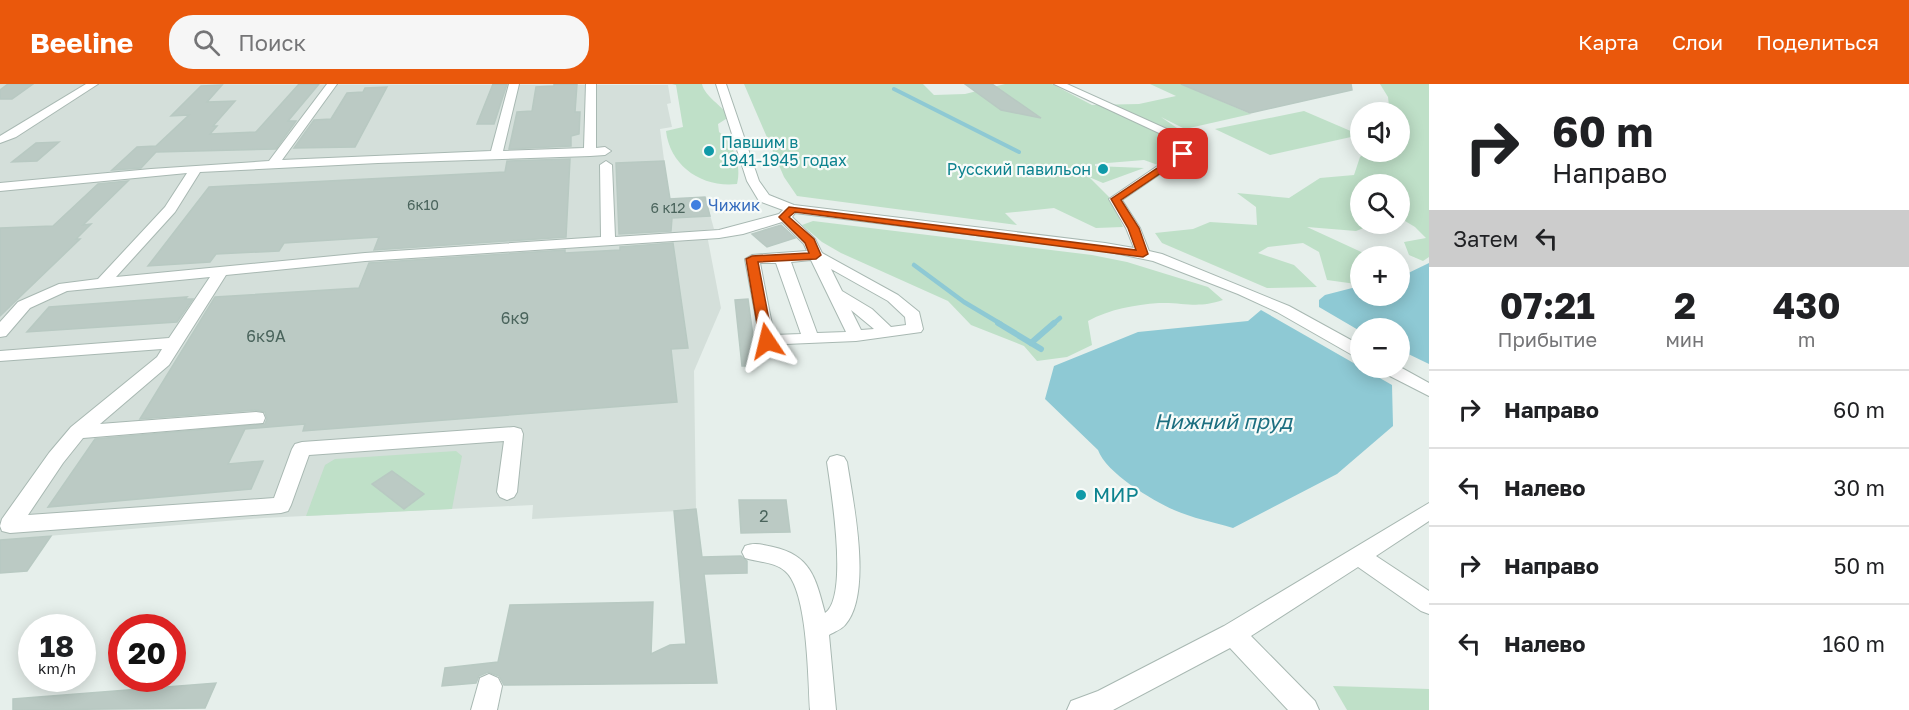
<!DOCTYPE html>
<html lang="ru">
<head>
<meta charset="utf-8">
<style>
  body { margin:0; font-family:"Golos Text",sans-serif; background:#f6f6f6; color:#202124; height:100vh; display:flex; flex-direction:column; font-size:22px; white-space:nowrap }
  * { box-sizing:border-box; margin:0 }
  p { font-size:20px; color:#757577 }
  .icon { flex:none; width:33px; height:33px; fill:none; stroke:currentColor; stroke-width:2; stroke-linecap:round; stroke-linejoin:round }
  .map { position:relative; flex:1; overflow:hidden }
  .details { display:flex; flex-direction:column; background:#fff; width:480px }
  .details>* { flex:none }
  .banner { background:#fff; color:#202124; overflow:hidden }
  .fabs { position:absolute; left:1350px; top:18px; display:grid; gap:12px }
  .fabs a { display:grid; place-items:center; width:60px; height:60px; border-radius:50%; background:#fff; box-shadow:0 3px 15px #0003; font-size:30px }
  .speed { position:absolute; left:18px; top:530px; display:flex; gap:12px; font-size:30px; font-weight:700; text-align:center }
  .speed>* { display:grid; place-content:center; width:78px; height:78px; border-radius:50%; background:#fff; box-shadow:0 3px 15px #0003; line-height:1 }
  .speed small { font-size:15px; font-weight:400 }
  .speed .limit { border:9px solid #d22; background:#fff; color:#111 }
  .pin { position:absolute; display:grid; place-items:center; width:51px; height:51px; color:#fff; margin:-26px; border-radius:12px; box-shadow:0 3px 9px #0006 }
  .me { position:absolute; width:66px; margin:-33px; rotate:350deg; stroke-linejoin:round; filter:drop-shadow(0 0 4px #0008) }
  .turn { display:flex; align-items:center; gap:21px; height:126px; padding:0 24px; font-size:27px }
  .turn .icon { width:78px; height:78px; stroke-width:2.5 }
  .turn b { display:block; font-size:42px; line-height:51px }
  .then { display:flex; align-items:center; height:57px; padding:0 24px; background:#0003; gap:12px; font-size:22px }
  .eta { display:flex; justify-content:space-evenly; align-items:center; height:102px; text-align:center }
  .eta b { font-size:36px; font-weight:700; line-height:42px }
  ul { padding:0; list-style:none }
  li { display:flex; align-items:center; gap:18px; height:78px; padding:0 24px; border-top:2px solid #e0e0e0 }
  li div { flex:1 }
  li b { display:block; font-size:22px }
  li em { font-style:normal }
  header { display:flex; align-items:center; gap:36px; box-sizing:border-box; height:84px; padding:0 30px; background:#ea580c; color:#fff }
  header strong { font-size:28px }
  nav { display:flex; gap:33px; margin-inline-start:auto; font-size:21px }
  .search { width:420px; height:54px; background:#f6f6f6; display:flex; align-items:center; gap:15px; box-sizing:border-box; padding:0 21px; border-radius:24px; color:#757577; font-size:22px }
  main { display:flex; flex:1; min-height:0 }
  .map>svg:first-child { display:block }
  .built { fill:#d4dfda }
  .green { fill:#bfe0c8 }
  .water { fill:#8ec9d4 }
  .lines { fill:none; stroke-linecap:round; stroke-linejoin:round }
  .stream-far2 { stroke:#8ec9d4; stroke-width:4 }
  .stream-far1 { stroke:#8ec9d4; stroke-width:4.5 }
  .stream { stroke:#8ec9d4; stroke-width:6 }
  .building { fill:#bbcac4; stroke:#b8c9c2; stroke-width:1.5 }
  .minor-casing { stroke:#a8b8b2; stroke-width:2 }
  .minor { fill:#fff; fill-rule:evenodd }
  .route { fill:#ea580c; stroke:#983908; stroke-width:1.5 }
  .culture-dot { fill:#0f9aa8; stroke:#f7fbf9; stroke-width:2 }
  .shop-dot { fill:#3f7fe0; stroke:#f7fbf9; stroke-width:2 }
  .labels { text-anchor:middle; stroke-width:4.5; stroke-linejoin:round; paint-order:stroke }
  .far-number-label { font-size:14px; fill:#4a645c }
  .far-culture-label { font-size:16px; fill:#0d838f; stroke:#f7fbf9; text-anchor:start }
  .far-shop-label { font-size:16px; fill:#366cbe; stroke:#f7fbf9; text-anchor:start }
  .number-label { font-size:16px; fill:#4a645c }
  .culture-label { font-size:20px; fill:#0d838f; stroke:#f7fbf9; text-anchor:start }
  .water-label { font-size:21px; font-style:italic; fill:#1c6f80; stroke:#f7fbf9 }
</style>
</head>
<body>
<header>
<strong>Beeline</strong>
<div class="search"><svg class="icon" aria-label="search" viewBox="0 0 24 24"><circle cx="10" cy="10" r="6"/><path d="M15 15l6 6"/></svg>Поиск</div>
<nav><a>Карта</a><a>Слои</a><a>Поделиться</a></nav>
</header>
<main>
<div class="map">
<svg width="1429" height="626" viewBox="0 0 1429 626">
  <rect width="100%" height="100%" fill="#e6efeb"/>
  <path class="built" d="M0,0L668,1L671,19L667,20L672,43L660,45L669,114L705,113L714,145L706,146L721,224L694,287L696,426L532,435L533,421L263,434L0,456Z"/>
  <g class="green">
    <path d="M672,0H702C705,13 722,21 729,33L718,40L719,48C734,59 742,83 737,100C702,104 670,82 666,47L683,43L676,1Z"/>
    <path d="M744,0H923L934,11L965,10L1005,0H1052L1092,21L1139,20L1176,12L1150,0H1181L1251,30L1185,45L1161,33L1196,57L1158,81L1144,76L1095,80V82L1144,84L1103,99L1089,93L1111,115L1123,143L1096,144L1054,124L1005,129L1017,141L797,112L784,93Z"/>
    <path d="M1380,0H1429V173L1423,177L1409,171L1404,158L1426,154L1415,143L1400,134V100H1360V140H1374L1356,147L1307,143L1370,172H1360V198L1356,200L1327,196L1319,168L1303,159L1268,163L1258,169L1294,181L1317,203L1267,204L1162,159L1155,149L1193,145L1210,138L1257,141L1256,123L1237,109L1289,114L1320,94L1354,91L1360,73L1366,68H1400V28L1362,27L1389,22L1388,13Z"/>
    <path d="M1304,27L1360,51L1270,71L1215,45Z"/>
    <path d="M813,137L1092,171L1127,178L1208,203L1223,216C1196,225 1185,218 1159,219C1134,221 1110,225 1088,237L1092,261L1067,273L1037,277L1024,262L971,241L948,217L841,169L822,158L802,141Z"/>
    <path d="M456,367L462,372L452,425L306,432L325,381L335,375Z"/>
    <path d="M1333,602L1429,605V626H1347Z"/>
  </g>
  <g class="water">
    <path d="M1429,179V280L1400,266V244H1360V247L1319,223V216L1325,211L1360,202V212H1400V193Z"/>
    <path d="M1261,226L1392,301L1393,342L1337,390L1233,444C1213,438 1192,434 1174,426C1152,416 1106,389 1098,366L1045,315L1054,282L1138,248L1248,237Z"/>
  </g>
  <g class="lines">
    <path class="stream-far2" d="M894,5L1019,68"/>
    <g class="stream-far1">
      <path d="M914,181L964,218L1001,240"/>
      <path d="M1053,240L1060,234"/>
    </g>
    <g class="stream">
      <path d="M998,239L1041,265"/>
      <path d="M1031,259L1054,239"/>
    </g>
  </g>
  <g class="building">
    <path d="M8,0H33L12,15H0V6Z"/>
    <path d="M299,0H319L288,37H296L276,65L156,68L141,84L112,86L137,63L156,62L189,31L171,32L201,2L222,1L207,18L235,17L213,42H217L210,50L256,48Z"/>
    <path d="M493,0H507L494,40H477Z"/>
    <path d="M554,0H577L575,28H580L579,50L571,52V62L509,65L517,28L532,27L536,3L554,2Z"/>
    <path d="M965,0H992L1041,34L1001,26Z"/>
    <path d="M1181,0H1351L1352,6L1250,29Z"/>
    <path d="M387,3L355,63L294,64L314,36L331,35L347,9L363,8L365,4Z"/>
    <path d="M59,58L37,77L12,78L36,59Z"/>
    <path d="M570,75L566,153L374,166L379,153L284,159L279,167L216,170L210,178L148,182L209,103L505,88L507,77Z"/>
    <path d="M664,77L670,115L705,113L710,132L672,134L671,147L619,150L616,79Z"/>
    <path d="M128,97L83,141L91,140L76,155H80L0,232V144L53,142L98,100Z"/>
    <path d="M781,141L795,154L767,163L752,150Z"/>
    <path d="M673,159L688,264L671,265L677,318L303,347L305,340L245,345L228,380L263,377L251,405L48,423L95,355L265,340L267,335L265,328L256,326L140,335L215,213L359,204L369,179L565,166V169L620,166V163Z"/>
    <path d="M187,213L185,215H193L177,238L27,248L49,223Z"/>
    <path d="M748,215L757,282H742L735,216Z"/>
    <path d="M392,387L424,410L404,425L372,400Z"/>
    <path d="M739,416H786L790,448L741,449Z"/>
    <path d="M696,425L702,473L741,472L747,477V489L704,490L717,599L504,601L499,592L488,588L479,592L476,599L442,602L445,584L498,578L510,521L653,518L651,570L670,561L686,560L674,427Z"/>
    <path d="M51,452L27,487L0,489V456Z"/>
    <path d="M216,599L205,624L13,626V615Z"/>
  </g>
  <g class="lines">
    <defs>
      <g id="minor">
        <path d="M86,0H98L16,53L0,59V52Z"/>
        <path d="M327,0H337L282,76L491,67L509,0H519L503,67L584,64L586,0H596V64L605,63L611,67L605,71L590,72L378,79L200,88L175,128L116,193L365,169L601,153L600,81L606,77L612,81L615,153L719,146L779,130L783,126L759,117L747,97L716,0H726L759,97L769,111L794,121L1105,159L1134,164L1126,144L1109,115L1184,64L1172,55L1054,0H1067L1180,51L1198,64L1122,116L1140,144L1149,167L1162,170L1289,222L1360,261V273L1354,272L1277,228L1238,210L1153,177L1105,167L795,129L792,133L815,155L822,169L898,211L919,228L923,245L921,248L856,257L761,261L745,175L752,171L807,167L804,160L782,138L743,150L719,154L365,177L226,191L169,281L100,340L256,328L263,329L265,334L263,339L83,354L63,379L28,431L274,414L292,365L295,360L302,358L514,343L521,345L523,350L517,408L514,413L507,416L500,413L497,408L504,357L309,371L291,421L288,427L281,429L10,449L2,447L0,442L2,435L49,369L71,343L157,273L162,265L0,277V267L169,254L210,193L67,207L30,224L6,252L0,253V238L18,218L59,200L98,195L165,123L187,89L0,107V99L151,85L269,77ZM811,176L846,248L817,249L791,178ZM760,179H776L801,250L774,251ZM831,185L888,217L905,233L906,241L891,243L872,225L842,207ZM851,226L874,245L861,246Z"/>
        <path d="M1400,283L1429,299V312L1382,288L1379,284Z"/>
        <path d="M837,371L844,373L847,378C853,417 873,510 845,541C842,545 834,548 829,551L836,626H810C808,596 808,506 785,487C775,478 758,478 745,474L742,468L745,462C755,458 763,461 773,463C811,471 816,495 825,529C849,513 831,406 827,378L830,373Z"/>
        <path d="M1429,419V437L1376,472L1429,507V530L1421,527L1358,483L1251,552L1315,617L1319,626H1288L1230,564L1113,626H1067L1071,617L1098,607L1224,542Z"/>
        <path d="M489,590L498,594L502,602L497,626H471L480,594Z"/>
      </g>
    </defs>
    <use href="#minor" class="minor-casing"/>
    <use href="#minor" class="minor"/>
  </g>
  <path class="route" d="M1183,67L1188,70L1186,72L1121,116L1139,144L1148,170L1143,173L795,128L789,133L814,155L821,171L816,175L758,178L773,257L767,261L760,257L746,175L752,172L809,169L805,159L779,133L789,123L1136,166L1128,144L1111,115Z"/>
  <g class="culture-dot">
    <circle cx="709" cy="67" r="6"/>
    <circle cx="1103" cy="85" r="6"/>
    <circle cx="1081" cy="411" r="6"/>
  </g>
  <circle class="shop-dot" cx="696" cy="121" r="6"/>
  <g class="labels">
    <g class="far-number-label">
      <text x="423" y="126">6к10</text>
      <text x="668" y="129">6 к12</text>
    </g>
    <g class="far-culture-label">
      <text x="721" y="64">Павшим в<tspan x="721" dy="18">1941-1945 годах</tspan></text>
      <text x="1091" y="91" text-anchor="end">Русский павильон</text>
    </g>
    <g class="far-shop-label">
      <text x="708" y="127">Чижик</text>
    </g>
    <g class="number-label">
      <text x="515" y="240">6к9</text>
      <text x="266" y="258">6к9А</text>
      <text x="764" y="438">2</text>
    </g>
    <g class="culture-label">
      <text x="1093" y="418">МИР</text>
    </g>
    <g class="water-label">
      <text x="1223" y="345">Нижний пруд</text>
    </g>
  </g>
</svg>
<div class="fabs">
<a><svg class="icon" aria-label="sound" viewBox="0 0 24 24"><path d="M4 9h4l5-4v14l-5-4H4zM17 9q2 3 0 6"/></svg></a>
<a><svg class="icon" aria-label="search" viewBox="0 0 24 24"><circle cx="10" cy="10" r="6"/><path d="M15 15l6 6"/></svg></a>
<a>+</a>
<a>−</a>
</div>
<div class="speed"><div>18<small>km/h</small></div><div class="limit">20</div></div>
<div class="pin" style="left:1183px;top:70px;background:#d93025"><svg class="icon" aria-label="arrive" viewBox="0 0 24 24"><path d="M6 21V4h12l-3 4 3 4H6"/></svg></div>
<svg class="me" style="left:767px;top:257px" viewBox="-20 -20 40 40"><path d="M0-17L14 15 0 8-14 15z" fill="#ea580c" stroke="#fff" stroke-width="4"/></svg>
</div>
<section class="details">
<div class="banner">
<div class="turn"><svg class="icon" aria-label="right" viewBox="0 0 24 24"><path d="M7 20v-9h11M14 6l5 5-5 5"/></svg><div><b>60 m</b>Направо</div></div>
<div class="then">Затем<svg class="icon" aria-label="left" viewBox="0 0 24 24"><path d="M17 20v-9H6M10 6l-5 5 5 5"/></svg></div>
</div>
<div class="eta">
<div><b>07:21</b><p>Прибытие</p></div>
<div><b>2</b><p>мин</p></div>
<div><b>430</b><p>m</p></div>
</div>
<ul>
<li><svg class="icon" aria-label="right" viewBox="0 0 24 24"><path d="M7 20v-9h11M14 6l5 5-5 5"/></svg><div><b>Направо</b></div><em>60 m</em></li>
<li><svg class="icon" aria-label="left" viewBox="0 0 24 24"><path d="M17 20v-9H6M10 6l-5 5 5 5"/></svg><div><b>Налево</b></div><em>30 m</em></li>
<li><svg class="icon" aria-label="right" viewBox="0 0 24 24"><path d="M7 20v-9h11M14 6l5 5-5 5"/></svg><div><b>Направо</b></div><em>50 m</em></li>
<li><svg class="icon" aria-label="left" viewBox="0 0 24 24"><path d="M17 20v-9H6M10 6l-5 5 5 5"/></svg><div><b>Налево</b></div><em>160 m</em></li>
</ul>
</section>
</main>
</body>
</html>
